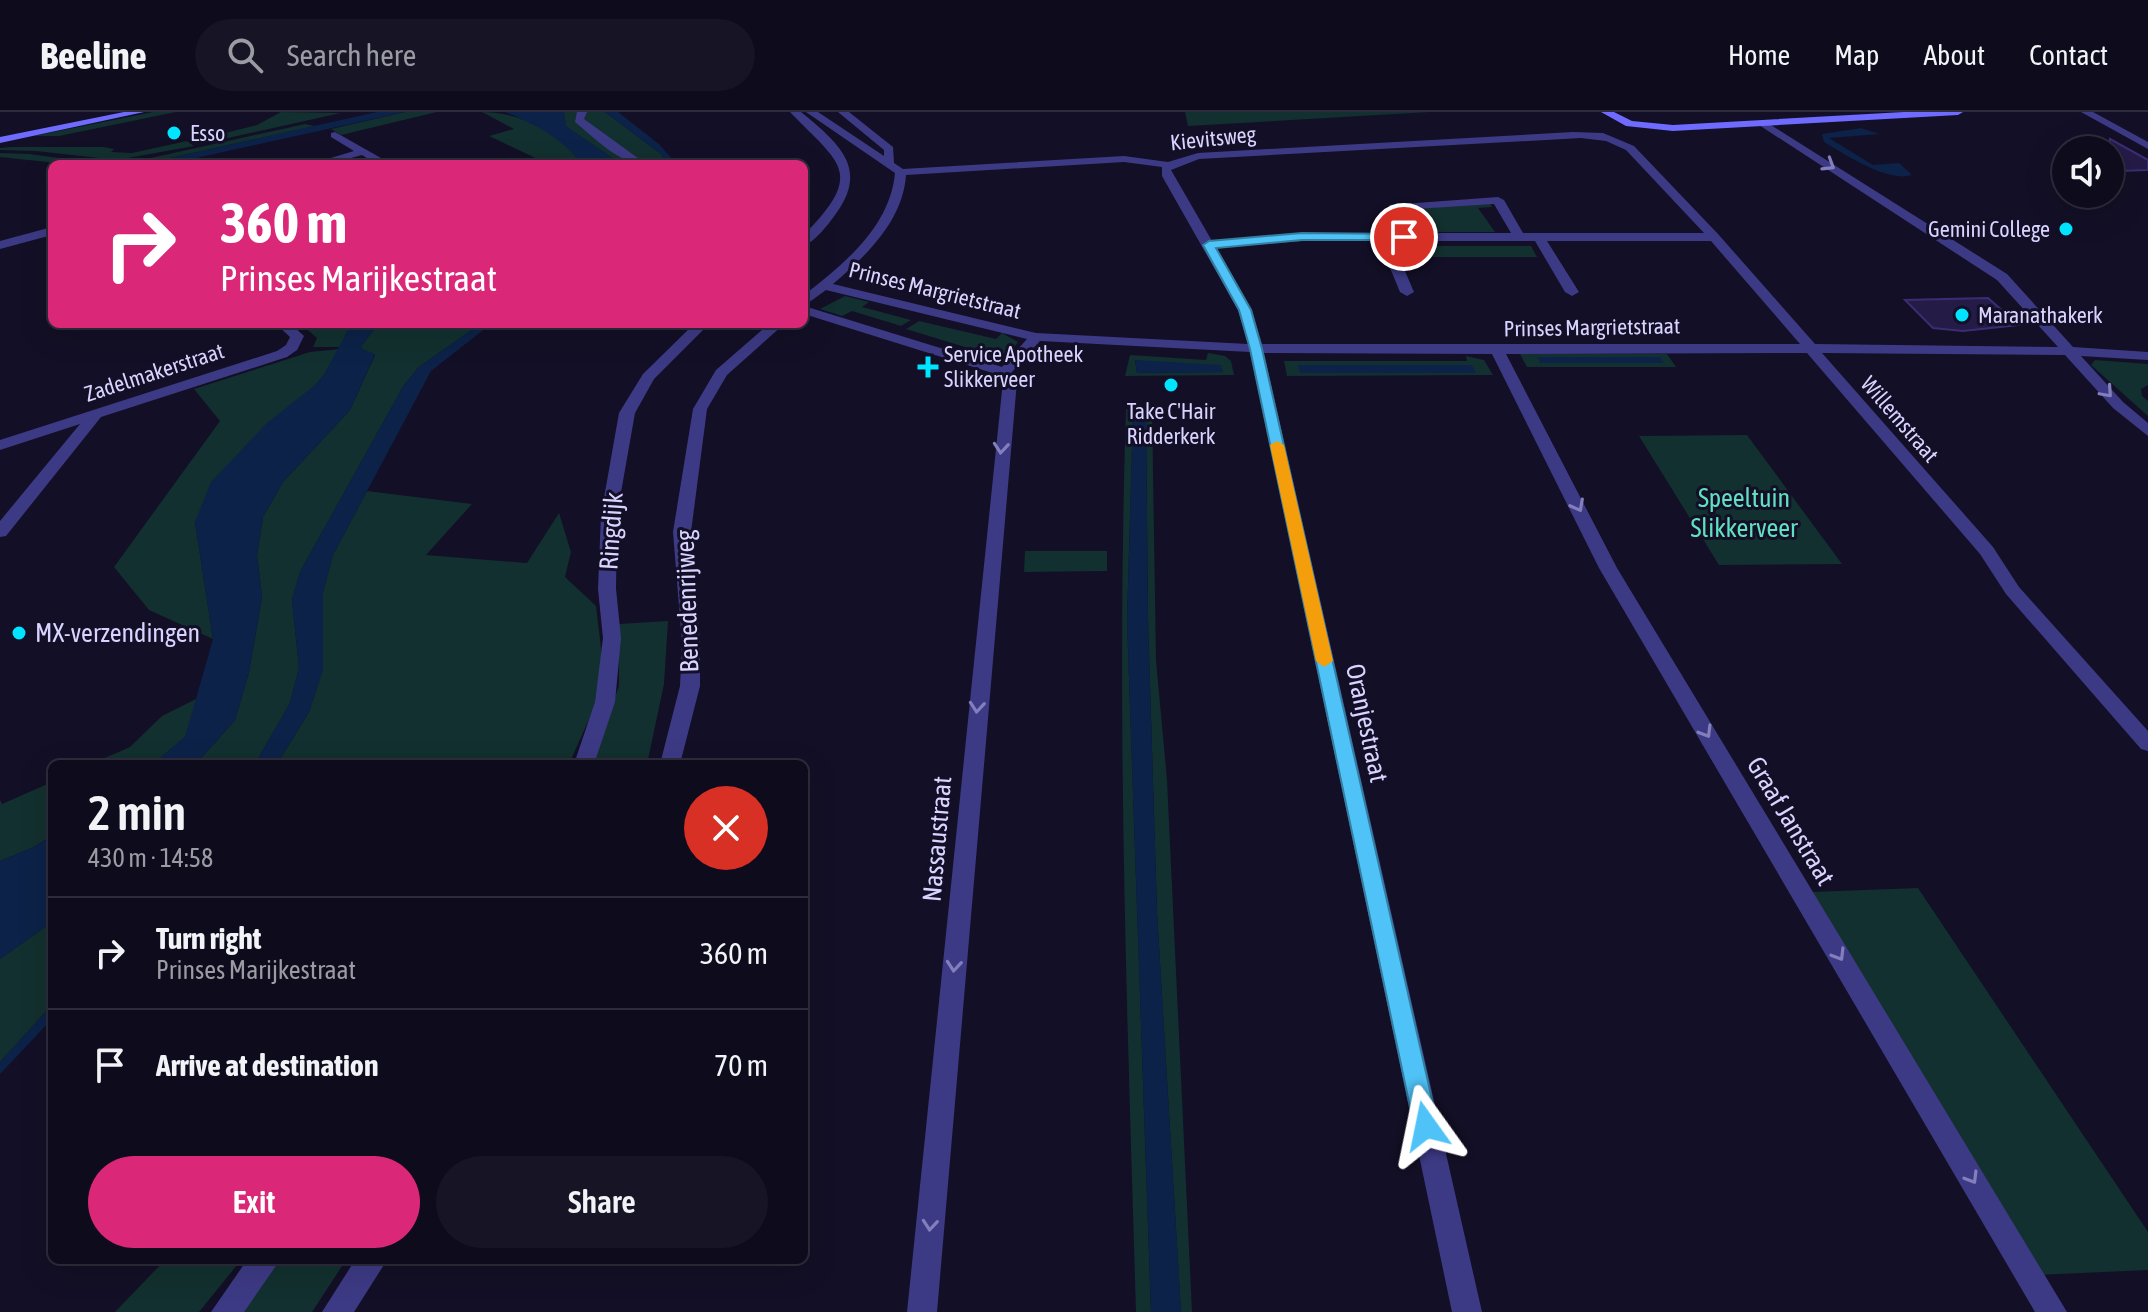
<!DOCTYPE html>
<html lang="en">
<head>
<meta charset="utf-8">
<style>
  body { margin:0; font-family:"Asap Condensed",sans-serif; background:#171425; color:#f1f3f6; height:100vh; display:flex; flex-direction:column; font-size:30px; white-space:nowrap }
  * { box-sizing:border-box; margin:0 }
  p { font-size:26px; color:#9b9ba3 }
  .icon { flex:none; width:44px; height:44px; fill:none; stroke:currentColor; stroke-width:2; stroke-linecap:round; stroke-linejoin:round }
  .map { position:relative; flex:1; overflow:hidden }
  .drawer { position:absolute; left:48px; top:648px; width:760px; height:504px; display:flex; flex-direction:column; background:#0e0b1c; border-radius:12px; box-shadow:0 8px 32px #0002,0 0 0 2px #2e2b3b }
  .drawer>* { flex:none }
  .hud { position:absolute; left:48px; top:48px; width:760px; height:168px; border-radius:12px; box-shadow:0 8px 32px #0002,0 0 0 2px #2e2b3b; background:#db2777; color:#fff; overflow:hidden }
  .buttons { position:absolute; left:2052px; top:24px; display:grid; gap:16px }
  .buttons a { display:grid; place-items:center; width:72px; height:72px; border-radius:50%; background:#0e0b1c; box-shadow:0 8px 32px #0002,0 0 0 2px #2e2b3b; font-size:40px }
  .pin { position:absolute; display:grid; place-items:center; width:68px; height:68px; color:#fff; margin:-34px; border:4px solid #fff; border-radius:50%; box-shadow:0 2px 8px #0007 }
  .me { position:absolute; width:88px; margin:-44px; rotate:348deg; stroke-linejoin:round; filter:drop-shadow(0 0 6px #0008) }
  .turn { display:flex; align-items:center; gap:28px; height:168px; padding:0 40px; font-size:36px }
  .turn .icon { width:104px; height:104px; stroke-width:2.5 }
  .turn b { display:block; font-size:56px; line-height:68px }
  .round { display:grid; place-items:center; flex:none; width:84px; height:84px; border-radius:42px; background:#171425 }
  .headline { display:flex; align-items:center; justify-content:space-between; height:136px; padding:0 40px }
  h1 { font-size:48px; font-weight:600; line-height:60px }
  .button { display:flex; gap:16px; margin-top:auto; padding:16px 40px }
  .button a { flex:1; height:92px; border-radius:48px; background:#db2777; color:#fff; font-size:32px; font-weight:600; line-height:92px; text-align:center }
  .button a+a { background:#171425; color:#f1f3f6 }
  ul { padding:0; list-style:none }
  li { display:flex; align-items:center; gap:24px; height:112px; padding:0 40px; border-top:2px solid #2e2b3b }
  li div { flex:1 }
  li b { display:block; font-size:30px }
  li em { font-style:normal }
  header { display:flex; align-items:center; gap:48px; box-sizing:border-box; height:112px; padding:0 40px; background:#0e0b1c; border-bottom:2px solid #2e2b3b }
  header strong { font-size:38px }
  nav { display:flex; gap:44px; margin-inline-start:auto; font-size:28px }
  .search { width:560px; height:72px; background:#171425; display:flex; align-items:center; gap:20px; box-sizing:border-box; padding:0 28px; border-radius:44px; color:#9b9ba3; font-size:30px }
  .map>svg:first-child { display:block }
  .green { fill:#12302f; fill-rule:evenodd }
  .water { fill:#0c2248 }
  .building { fill:#241b47; stroke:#3b2d73; stroke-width:2 }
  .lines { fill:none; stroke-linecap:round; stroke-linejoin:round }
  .street { fill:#3d3a85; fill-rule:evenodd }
  .secondary { fill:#6f6bff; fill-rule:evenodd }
  .oneway { stroke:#837fbc }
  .route { fill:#4fc3f7; stroke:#337fa1; stroke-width:2 }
  .slow { fill:#f59e0b }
  .poi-dot { fill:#00e5ff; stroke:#130f26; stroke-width:3 }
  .labels { text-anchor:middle; stroke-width:6; stroke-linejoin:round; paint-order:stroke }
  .far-poi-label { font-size:22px; fill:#d9d4ff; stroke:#130f26; text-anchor:start }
  .far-street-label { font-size:22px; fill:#d9d4ff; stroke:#130f26 }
  .park-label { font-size:26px; fill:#5fe0c0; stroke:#130f26 }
  .street-label { font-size:26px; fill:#d9d4ff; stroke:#130f26 }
  .poi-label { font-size:26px; fill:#d9d4ff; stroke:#130f26; text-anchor:start }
</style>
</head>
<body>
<header>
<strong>Beeline</strong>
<div class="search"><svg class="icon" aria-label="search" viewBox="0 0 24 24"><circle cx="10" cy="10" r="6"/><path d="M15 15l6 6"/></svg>Search here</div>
<nav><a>Home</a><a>Map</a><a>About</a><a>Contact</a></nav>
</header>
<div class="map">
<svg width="2148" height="1200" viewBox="0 0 2148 1200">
  <rect width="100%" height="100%" fill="#130f26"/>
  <g class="green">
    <path d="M153,0H176L59,24H34Z"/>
    <path d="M281,0L341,1L201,32L193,29L257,13Z"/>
    <path d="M405,0H437L341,23L331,17Z"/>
    <path d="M482,0C521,0 559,21 582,52H548L489,24L514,17Z"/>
    <path d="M564,0H605L661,42L665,52H621L565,14Z"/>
    <path d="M1185,0H1430L1188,14Z"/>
    <path d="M305,12L315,14L143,52H66L0,45V41L29,42L96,51H128Z"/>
    <path d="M187,29L194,34L117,48L36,39L0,38V36L11,35H104L114,37L111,40L132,41Z"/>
    <path d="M1490,92L1492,95L1478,96L1495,120H1423L1415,100H1403L1401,97Z"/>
    <path d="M1398,134H1531L1537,145H1402Z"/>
    <path d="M845,184L869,190L862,195L911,208L901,214L852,199L842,204L820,197Z"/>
    <path d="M919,209L996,227L1002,221L1018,230L1007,244L989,249L969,246L978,239L906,217Z"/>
    <path d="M301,212H351L340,235H313L317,226Z"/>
    <path d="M378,212H480L419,255L404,273L300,460L292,488L299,556L290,591L255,652H196L235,608L249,560L262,485L257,443L263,405L283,370L350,298L375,243L360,236Z"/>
    <path d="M339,237L324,263L195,410L213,527L149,498L114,455L220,309L194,277L310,240Z"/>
    <path d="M1208,241L1225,244L1231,249L1234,263L1125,264L1130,243L1206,248ZM1135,248L1223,260L1137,261Z"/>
    <path d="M1520,242H1667L1676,255H1527ZM1538,245H1659L1664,251H1541Z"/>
    <path d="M1466,244L1484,248L1493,263L1287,264L1284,249H1467Z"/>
    <path d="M2095,248L2148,252V273L2141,277L2142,284L2148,289V304L2091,253Z"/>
    <path d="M1126,297H1152L1156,548L1167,668L1192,1200H1181L1157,801L1148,507L1146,304L1133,303L1127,508L1151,1200H1136C1127,899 1116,598 1126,297Z"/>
    <path d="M1747,323L1842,452L1719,453L1639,324Z"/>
    <path d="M367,379L472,392L426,443L527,451L559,401L571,440L565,465L596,494L602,544L594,596L569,652H277L309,600L323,557V480L333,443Z"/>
    <path d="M1025,439H1107V459L1024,460Z"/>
    <path d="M668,509L664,572L647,652H591L619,574V512Z"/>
    <path d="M198,586L185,625L153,652H91L130,635L162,604Z"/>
    <path d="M52,670V724L32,736L0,749V688L2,692Z"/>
    <path d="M1918,776L2148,1120V1158L2037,1163L1812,780Z"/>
    <path d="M52,810V893L0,950V847Z"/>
    <path d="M165,1148H241L199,1200H115Z"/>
    <path d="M276,1148H346L312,1200H238Z"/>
  </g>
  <g class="water">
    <path d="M377,0H405L169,52H143Z"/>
    <path d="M505,0H564L566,14L621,52H582C563,27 534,11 505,0Z"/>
    <path d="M605,0H618L660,33L676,52H665L661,42Z"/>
    <path d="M1861,16L1879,22L1829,26L1873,53L1899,51L1912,63C1888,71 1844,42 1824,30L1822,22Z"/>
    <path d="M351,212H378L360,236L375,242L350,298L283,370L263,405L257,443L262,485L249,560L235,608L196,652H153L185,625L213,527L195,410L211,370L267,311L315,273L324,263Z"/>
    <path d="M480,212H491L431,259L333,443L323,480V557L309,600L277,652H255L290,591L299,556L292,488L300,460L404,273L419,255Z"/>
    <path d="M1537,245H1660L1664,251H1541Z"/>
    <path d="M1135,248L1221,253L1223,260L1137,261Z"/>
    <path d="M1298,253H1472L1476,261H1300Z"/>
    <path d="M1133,303L1146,304L1148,507L1157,801L1181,1200H1151L1127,508Z"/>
    <path d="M52,724V810L0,847V749L32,736Z"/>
    <path d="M52,893V907L0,962V950Z"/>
  </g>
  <g class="building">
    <path d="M2110,27L2148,48V58L2119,59L2110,54Z"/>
    <path d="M1988,186L2019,213L1963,219L1933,216L1905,188Z"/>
  </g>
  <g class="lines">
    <g class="street">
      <path d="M577,0H587L584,7L646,52C619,52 596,27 575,10Z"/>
      <path d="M790,0H801C837,30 871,56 835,103C827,114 816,128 804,134V123C866,60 840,52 790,0Z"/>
      <path d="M806,0H818L884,44V38L838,0H849L893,35L894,51L903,57L1124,44L1168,50L1198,41L1573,20L1603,21L1634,34L1718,122L1815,232L2058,235L1997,168L1759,13L1758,11L1763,8L2007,162L2073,235L2148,240V248L2081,244L2123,290L2148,311V324L2113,296L2065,243L1822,241L1993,435L2019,475L2148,619V639L2141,637L2006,482L1980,442L1807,241L1506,242L1617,456L2067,1200H2035L1599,456L1492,242L1264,241L1482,1200H1452L1250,240L1040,229L1012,260L1017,269L937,1200H907L1003,269L999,263L804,202V194L1002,255L1027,227L826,178L804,194V183C844,152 890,115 895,61ZM1581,26L1606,29L1626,38L1704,121H1523L1504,88L1498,85L1389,93L1397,121H1302L1212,129L1171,58L1199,47ZM1124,50L1162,55V64L1238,198L1248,232L1036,221L833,172C866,144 903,109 906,63ZM1494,92L1511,121H1409L1400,98ZM1302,129H1379L1400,180L1407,184L1414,180L1392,129H1535L1565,180L1572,184L1579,180L1547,129H1711L1800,232H1262L1252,198L1216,136Z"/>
      <path d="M2081,0H2093L2148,30V37Z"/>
      <path d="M335,20L388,50L389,52H376L362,43L329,52H311L354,39L331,25V21Z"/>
      <path d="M52,115V123L0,137V129Z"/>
      <path d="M276,212H291L304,224L297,238L287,245L101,305L6,424L0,425V409L80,312L0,338V328L277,239L286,233L290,225Z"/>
      <path d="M694,212H709L654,267L635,301L617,403L616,477L621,526L615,590L594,652H574L595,590L603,526L598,477L601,403L619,301L643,262Z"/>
      <path d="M769,212H784L727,263L707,297L691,420L700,531V574L680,652H660L680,574L682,531L673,420L693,297L716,258Z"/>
      <path d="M247,1148H280L244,1200H211Z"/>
      <path d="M355,1148H387L354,1200H322Z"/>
    </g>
    <g class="secondary">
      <path d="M124,0H144L0,31V25Z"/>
      <path d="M1601,0H1614L1632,9L1673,13L1904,0H1963L1958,3L1673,19L1626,14Z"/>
    </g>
  </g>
  <defs><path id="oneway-chevron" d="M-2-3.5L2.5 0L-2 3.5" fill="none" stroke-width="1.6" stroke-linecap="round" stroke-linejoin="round" transform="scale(2)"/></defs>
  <g class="oneway">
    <use href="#oneway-chevron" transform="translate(1829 53) rotate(32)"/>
    <use href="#oneway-chevron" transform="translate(2107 280) rotate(48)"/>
    <use href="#oneway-chevron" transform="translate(1001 336) rotate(95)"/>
    <use href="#oneway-chevron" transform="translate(1578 394) rotate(62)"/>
    <use href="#oneway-chevron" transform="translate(977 595) rotate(95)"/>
    <use href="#oneway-chevron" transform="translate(1706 620) rotate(59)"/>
    <use href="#oneway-chevron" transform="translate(1839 843) rotate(59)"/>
    <use href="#oneway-chevron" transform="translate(954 854) rotate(95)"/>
    <use href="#oneway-chevron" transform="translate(1972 1066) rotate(59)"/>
    <use href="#oneway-chevron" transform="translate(930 1113) rotate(95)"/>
  </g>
  <path class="route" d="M1302,121L1404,122L1410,125L1404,128H1302L1216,136L1251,198L1262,237L1438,1014L1435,1022L1426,1025L1418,1022L1414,1014L1250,237L1239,198L1203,133L1209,129Z"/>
  <path class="slow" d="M1277,329L1284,333L1333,549L1324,555L1316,549L1270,333Z"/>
  <g class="poi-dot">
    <circle cx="174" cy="21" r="8"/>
    <circle cx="2066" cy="117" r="8"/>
    <circle cx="1962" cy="203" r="8"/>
    <path d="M924 243h8v8h8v8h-8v8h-8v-8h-8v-8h8z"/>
    <circle cx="1171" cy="273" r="8"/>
    <circle cx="19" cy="521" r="8"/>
  </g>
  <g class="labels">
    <g class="far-poi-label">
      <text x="190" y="29">Esso</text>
      <text x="2050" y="125" text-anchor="end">Gemini College</text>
      <text x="1978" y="211">Maranathakerk</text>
      <text x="944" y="250">Service Apotheek<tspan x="944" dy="25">Slikkerveer</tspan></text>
      <text x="1171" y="307" text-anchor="middle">Take C'Hair<tspan x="1171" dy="25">Ridderkerk</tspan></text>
    </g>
    <g class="far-street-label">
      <text transform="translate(1213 26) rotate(-6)" y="8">Kievitsweg</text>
      <text transform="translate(935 178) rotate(14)" y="8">Prinses Margrietstraat</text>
      <text transform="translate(1592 215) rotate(-1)" y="8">Prinses Margrietstraat</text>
      <text transform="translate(154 260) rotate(-18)" y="8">Zadelmakerstraat</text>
      <text transform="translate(1900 307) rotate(49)" y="8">Willemstraat</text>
    </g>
    <g class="park-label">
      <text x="1744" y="395">Speeltuin<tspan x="1744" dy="30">Slikkerveer</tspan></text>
    </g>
    <g class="street-label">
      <text transform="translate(611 419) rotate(-86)" y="9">Ringdijk</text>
      <text transform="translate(687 489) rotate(-92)" y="9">Benedenrijweg</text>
      <text transform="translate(1367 611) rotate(78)" y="9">Oranjestraat</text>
      <text transform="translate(1791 709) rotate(59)" y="9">Graaf Janstraat</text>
      <text transform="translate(937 727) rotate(-85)" y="9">Nassaustraat</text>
    </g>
    <g class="poi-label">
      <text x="35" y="530">MX-verzendingen</text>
    </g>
  </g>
</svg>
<div class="buttons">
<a><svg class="icon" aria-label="sound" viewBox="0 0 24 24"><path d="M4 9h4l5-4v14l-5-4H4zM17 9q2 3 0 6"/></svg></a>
</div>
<div class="pin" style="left:1404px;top:125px;background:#d93025"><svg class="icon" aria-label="arrive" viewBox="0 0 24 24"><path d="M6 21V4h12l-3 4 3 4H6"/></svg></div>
<svg class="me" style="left:1426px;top:1014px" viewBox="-20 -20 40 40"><path d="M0-17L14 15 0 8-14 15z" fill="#4fc3f7" stroke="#fff" stroke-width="4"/></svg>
<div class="hud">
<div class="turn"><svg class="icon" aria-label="right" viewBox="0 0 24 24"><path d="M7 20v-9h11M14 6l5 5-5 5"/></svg><div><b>360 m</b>Prinses Marijkestraat</div></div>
</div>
<section class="drawer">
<div class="headline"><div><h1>2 min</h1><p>430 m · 14:58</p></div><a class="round" style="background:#d93025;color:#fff"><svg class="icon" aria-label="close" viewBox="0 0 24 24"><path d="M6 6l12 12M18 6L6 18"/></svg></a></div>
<ul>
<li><svg class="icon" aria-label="right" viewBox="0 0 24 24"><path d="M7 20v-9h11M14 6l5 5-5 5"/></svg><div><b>Turn right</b><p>Prinses Marijkestraat</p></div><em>360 m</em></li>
<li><svg class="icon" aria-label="arrive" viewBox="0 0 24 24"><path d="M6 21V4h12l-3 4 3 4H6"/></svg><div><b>Arrive at destination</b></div><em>70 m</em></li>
</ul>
<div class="button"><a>Exit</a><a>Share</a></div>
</section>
</div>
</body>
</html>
